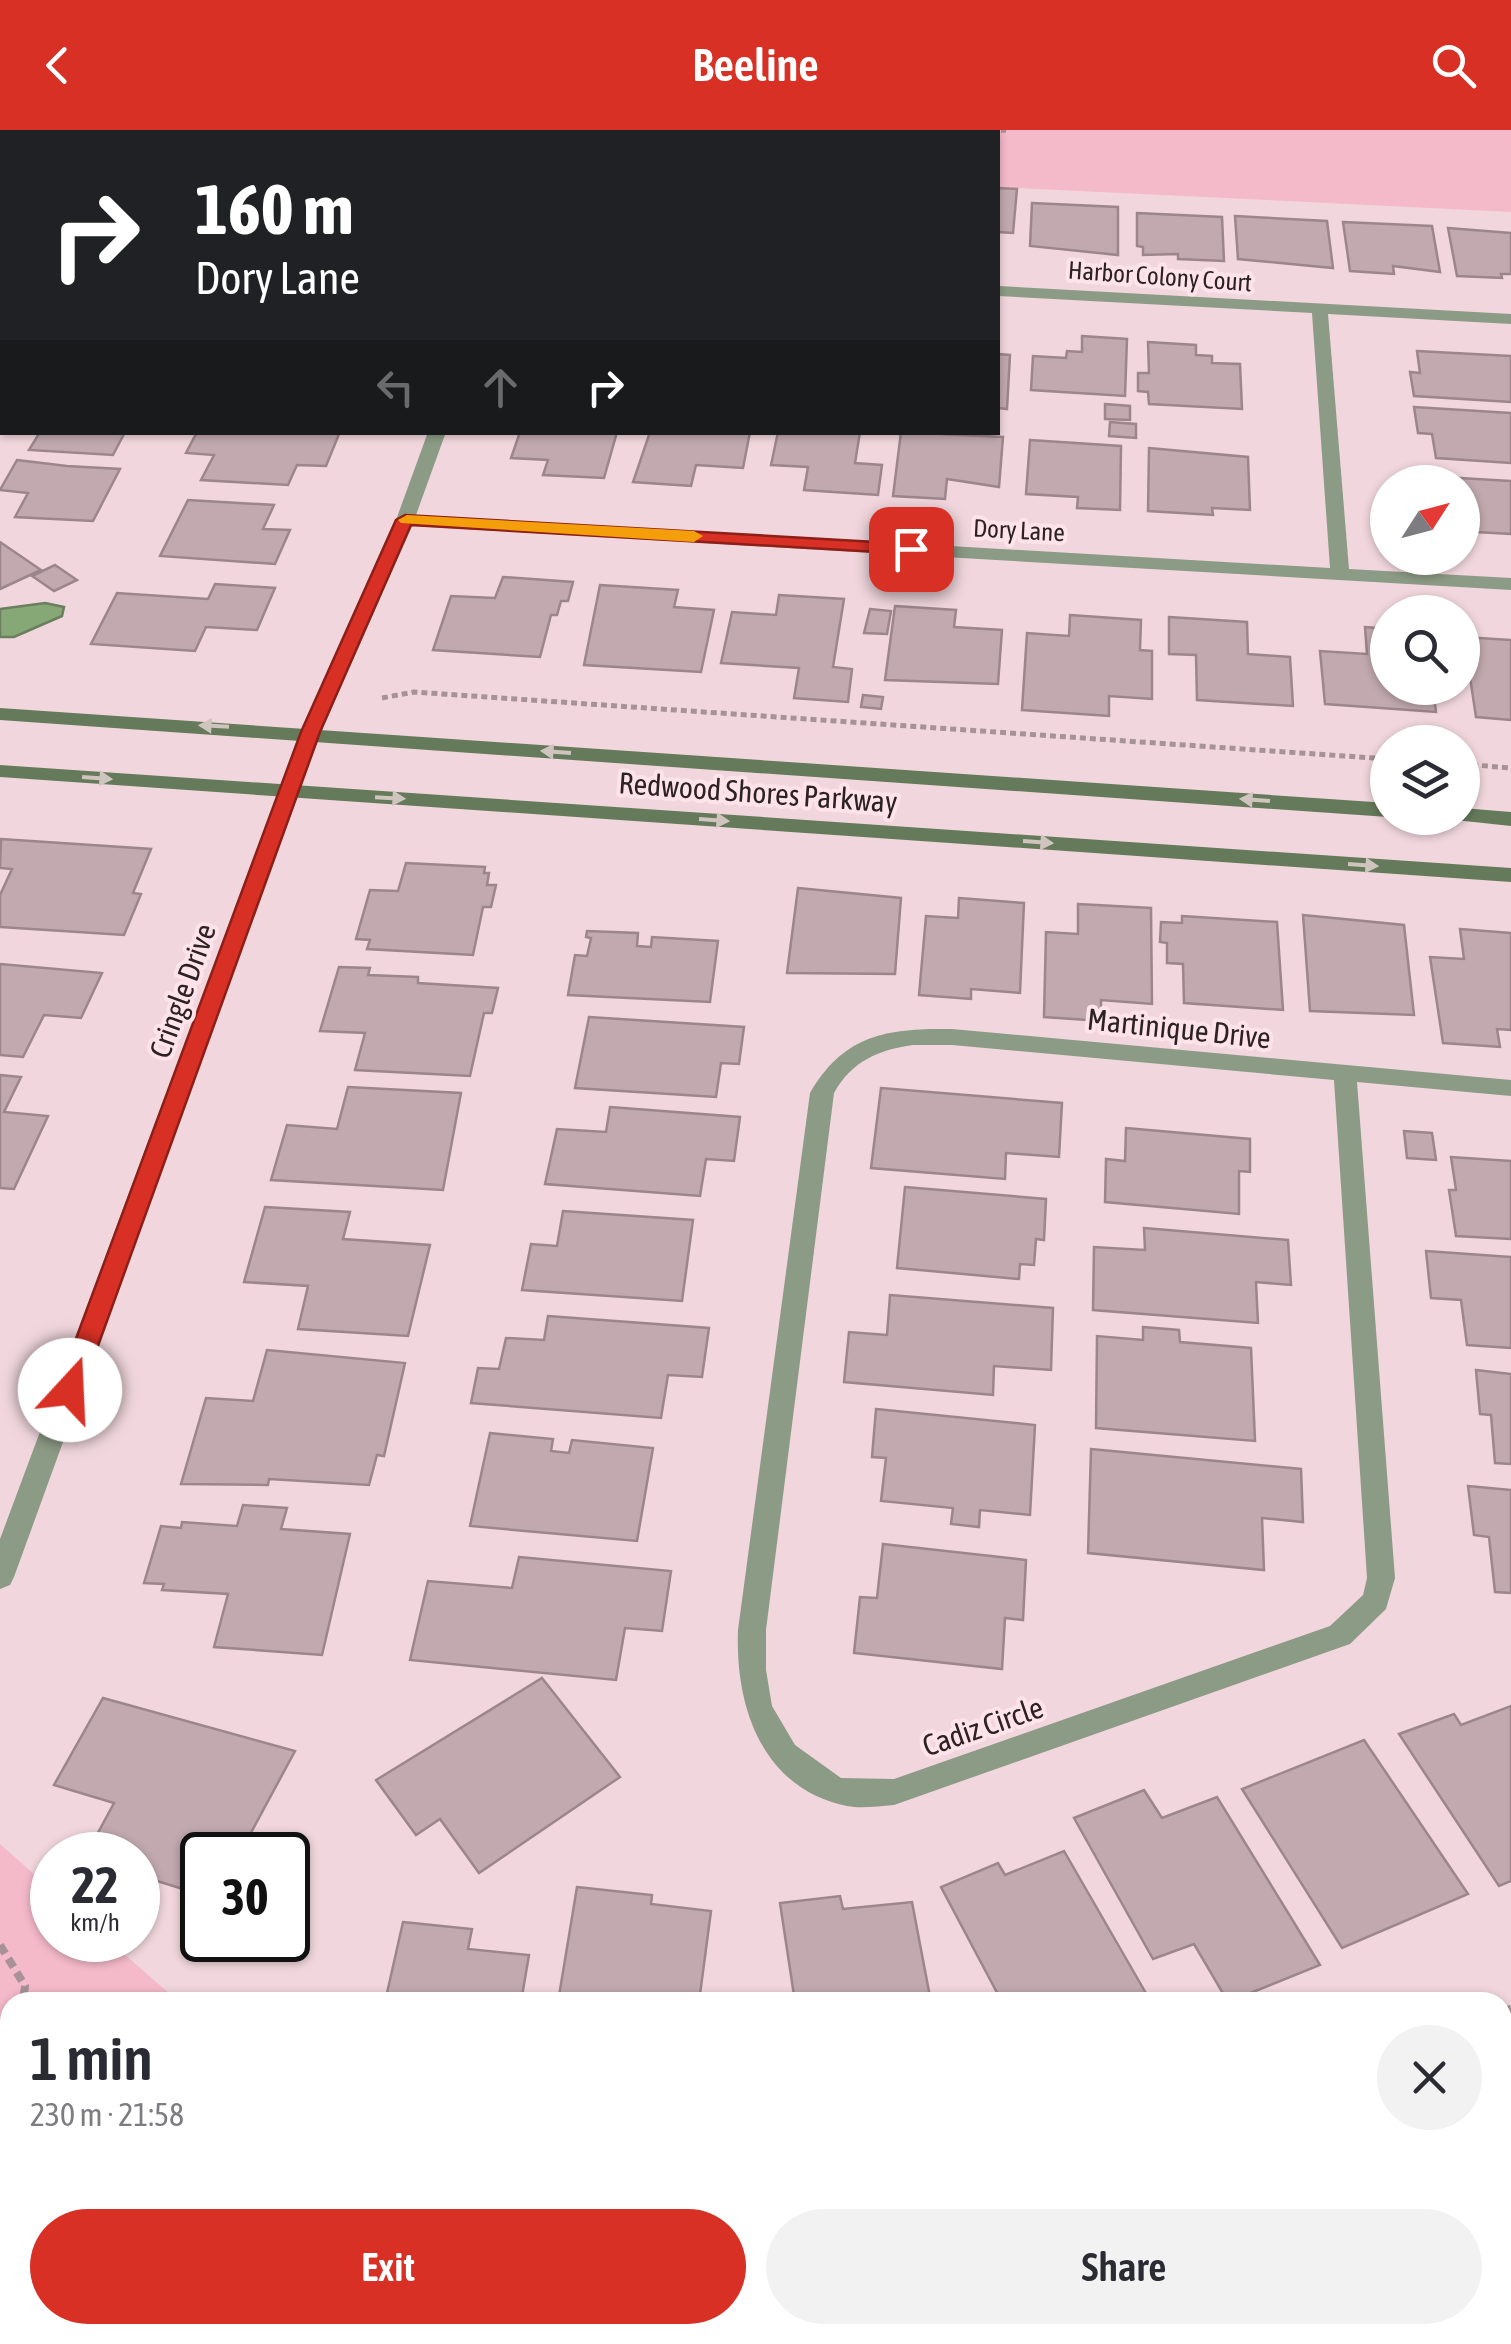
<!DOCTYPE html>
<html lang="en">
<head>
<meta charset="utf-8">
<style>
  body { margin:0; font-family:"Asap Condensed",sans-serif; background:#f2f2f3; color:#2b2b33; height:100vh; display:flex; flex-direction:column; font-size:38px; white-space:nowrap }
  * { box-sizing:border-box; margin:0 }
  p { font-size:32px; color:#7c7c81 }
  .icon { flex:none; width:55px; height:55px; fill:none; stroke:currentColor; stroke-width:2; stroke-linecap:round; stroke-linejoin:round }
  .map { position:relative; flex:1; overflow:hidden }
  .panel { position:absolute; left:0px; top:1862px; width:1512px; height:352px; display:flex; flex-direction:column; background:#fff; border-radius:30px 30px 0 0; box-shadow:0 2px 8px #0004 }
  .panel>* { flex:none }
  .banner { position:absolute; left:0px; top:0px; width:1000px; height:305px; box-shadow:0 2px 8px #0004; background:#202124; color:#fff; overflow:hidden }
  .needle { width:65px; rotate:54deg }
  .tools { position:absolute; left:1370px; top:335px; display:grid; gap:20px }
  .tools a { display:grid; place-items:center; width:110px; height:110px; border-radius:50%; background:#fff; box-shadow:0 2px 8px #0004; font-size:50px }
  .speed { position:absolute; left:30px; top:1702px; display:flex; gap:20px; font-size:50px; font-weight:700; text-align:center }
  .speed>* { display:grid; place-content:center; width:130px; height:130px; border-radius:50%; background:#fff; box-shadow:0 2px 8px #0004; line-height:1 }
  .speed small { font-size:25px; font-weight:400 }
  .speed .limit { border:5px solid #111; border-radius:15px; background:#fff; color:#111 }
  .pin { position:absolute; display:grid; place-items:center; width:85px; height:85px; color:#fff; margin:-42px; border-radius:20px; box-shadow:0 5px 15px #0006 }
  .me { position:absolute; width:110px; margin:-55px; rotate:20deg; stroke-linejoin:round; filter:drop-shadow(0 0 8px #0008) }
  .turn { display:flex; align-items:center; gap:35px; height:210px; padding:0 30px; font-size:45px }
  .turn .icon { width:130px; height:130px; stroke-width:2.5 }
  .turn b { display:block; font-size:70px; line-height:85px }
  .lanes { display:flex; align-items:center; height:95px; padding:0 30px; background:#0003; justify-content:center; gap:50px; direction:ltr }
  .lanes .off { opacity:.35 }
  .round { display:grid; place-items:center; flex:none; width:105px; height:105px; border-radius:52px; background:#f2f2f3 }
  .overview { display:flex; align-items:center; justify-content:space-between; height:170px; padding:0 30px }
  h1 { font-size:60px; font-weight:600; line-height:75px }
  .primary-button { display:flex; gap:20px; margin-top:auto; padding:20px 30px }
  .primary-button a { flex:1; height:115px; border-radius:60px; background:#d93025; color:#fff; font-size:40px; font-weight:600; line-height:115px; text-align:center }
  .primary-button a+a { background:#f2f2f3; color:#2b2b33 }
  header { display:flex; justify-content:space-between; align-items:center; height:130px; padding:0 30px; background:#d93025; color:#fff; font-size:45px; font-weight:600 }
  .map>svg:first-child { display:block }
  .green { fill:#f5baca }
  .water { fill:#86a776; stroke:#6b7f5e; stroke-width:2.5 }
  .building { fill:#c1a9af; stroke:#9d868b; stroke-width:2.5 }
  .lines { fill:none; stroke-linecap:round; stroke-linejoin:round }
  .path-far2 { stroke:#a69297; stroke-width:4; stroke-dasharray:5 4; stroke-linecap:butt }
  .path-far1 { stroke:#a69297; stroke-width:5; stroke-dasharray:6 4; stroke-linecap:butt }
  .path { stroke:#a69297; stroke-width:8; stroke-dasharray:10 6; stroke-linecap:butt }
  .minor { fill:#8c9b85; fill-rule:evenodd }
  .secondary { fill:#657a5b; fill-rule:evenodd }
  .oneway { fill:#d0c4bf }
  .route { fill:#d93025; stroke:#8d1f18; stroke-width:2.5 }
  .slow { fill:#f59e0b }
  .labels { text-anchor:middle; stroke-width:8; stroke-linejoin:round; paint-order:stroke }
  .far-street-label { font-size:25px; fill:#2c2225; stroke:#fee4ea }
  .street-label { font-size:30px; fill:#2c2225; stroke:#fee4ea }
</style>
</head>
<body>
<header><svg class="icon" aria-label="back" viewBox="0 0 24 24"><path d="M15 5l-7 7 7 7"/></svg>Beeline<svg class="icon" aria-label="search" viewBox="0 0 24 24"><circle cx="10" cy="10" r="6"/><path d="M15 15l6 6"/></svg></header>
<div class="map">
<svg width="1511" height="2214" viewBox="0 0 1511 2214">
  <rect width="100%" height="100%" fill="#f1d7dd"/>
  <g class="green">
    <path d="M768,0H1511V82L998,57V2Z"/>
    <path d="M0,1714L52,1760V1810H108L179,1872H10V2088H0Z"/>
  </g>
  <path class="water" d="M45,473L64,477L62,486L14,507H0V479Z"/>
  <g class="building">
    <path d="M193,0H317L192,2Z"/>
    <path d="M625,0H718L624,2Z"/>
    <path d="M998,58L1017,59L1013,103L998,102Z"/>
    <path d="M1032,73L1118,77V125L1030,116Z"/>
    <path d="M1137,83L1222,87L1224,131L1178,129V124L1143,125V117L1137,116Z"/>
    <path d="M1235,86L1327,91L1333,138L1238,129Z"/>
    <path d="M1343,92L1432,96L1440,142L1393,136L1394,144L1350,141Z"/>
    <path d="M1448,98L1511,103V144H1501L1502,148L1457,146Z"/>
    <path d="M1082,206L1127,209L1125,266L1031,260L1033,226L1066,228L1067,221L1082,222Z"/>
    <path d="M1148,212L1196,215V225L1212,226V233L1240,234L1242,279L1149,274L1148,262L1138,261V243H1149Z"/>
    <path d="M1417,221L1511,226V272L1414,266L1410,242L1420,243Z"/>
    <path d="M998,224L1010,225L1007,279L998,278Z"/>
    <path d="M1105,274L1130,276V290L1105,289Z"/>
    <path d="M1414,277L1511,283V333L1436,328L1432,304L1418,303Z"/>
    <path d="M1110,292L1136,294V308L1109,306Z"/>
    <path d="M40,302H125L113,325L29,320Z"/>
    <path d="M197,302H312L339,304L326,336L297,335L288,355L201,350L214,325L186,323Z"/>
    <path d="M520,302H617L604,348L543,345L548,330L511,328Z"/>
    <path d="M650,302H750L743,338L696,335L691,356L633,352Z"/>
    <path d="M778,302H860L855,333L882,335L878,365L804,360L808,337L771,335Z"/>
    <path d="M901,302L1003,307L999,357L947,349L945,369L893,366Z"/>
    <path d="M1030,310L1121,316L1120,380L1077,378L1078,367L1026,364Z"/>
    <path d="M1149,318L1248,327L1250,380L1212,378L1213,385L1148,381Z"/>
    <path d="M17,330L67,336L120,339L93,391L15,387L28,363L0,360Z"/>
    <path d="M1426,346L1511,351V404L1476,402L1472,381H1462V352H1427Z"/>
    <path d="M188,370L274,375L263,399L290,400L275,434L160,426Z"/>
    <path d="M0,412L41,440L0,459Z"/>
    <path d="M55,435L77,450L54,461L32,446Z"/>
    <path d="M503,447L573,452L568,471H561L557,485H551L540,527L433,520L451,466L495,468Z"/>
    <path d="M215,454L275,458L257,500L206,497L195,521L91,514L117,463L208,469Z"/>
    <path d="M600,455L678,460L674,477L714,480L701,542L584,535Z"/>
    <path d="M779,465L844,469L833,537L852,539L848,572L794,568L799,538L721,533L732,482L776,485Z"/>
    <path d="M895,476L956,480L954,497L1002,500L998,554L885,550Z"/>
    <path d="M870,479L891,481L887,504L864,503Z"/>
    <path d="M1070,485L1141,490L1140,520L1152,521V569L1109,566V586L1022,580L1027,503L1069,506Z"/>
    <path d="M1169,487L1247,492L1248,524L1290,527L1293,576L1197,570L1196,525L1169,524Z"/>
    <path d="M1365,497L1388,499V558H1433L1436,582L1325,574L1320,521L1367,524Z"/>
    <path d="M1464,507L1511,510V590L1476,587Z"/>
    <path d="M863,565L883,567L881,579L861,577Z"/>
    <path d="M1,709L151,719L133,763L141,764L124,805L0,797V765L12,739L0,738Z"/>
    <path d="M406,733L485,737L484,743H489L487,755H496L491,777H483L473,825L367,819L370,810L356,809L370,760L398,761Z"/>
    <path d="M798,758L901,768L895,844L787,843Z"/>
    <path d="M959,768L1024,773L1020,863L971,859V869L919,865L926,786L958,788Z"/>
    <path d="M1078,774L1151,778L1152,874L1101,870V891L1044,887L1046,802L1078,804Z"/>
    <path d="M1303,785L1404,795L1414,885L1310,881Z"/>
    <path d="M1182,786L1277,792L1283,880L1184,873L1183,834L1167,833V813L1160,812L1161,792L1182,793Z"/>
    <path d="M1460,799L1511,803V900L1497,899L1500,917L1443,913L1430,827L1464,829Z"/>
    <path d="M587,801L638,803L637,816L651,817L652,807L718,811L710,872L568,865L575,825L587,826L591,808L586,807Z"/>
    <path d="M0,834L102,843L81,888L44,885L23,927L0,925Z"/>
    <path d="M339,837L370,838L368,845L418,847V853L498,858L492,883H484L470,946L355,940L365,903L320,901Z"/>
    <path d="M589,887L744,897L739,934L721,933L716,967L575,958Z"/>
    <path d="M0,945L21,947L4,982L48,986L14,1059L0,1058Z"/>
    <path d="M348,957L461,963L443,1060L271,1050L287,995L337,999Z"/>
    <path d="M881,958L1062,973L1059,1027L1006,1023L1005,1049L871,1038Z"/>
    <path d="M610,977L740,987L734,1031L706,1029L700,1066L545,1054L557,999L606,1002Z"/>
    <path d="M1126,998L1250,1009V1042L1239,1041V1084L1105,1072L1106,1029L1125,1031Z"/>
    <path d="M1404,1001L1432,1003L1436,1030L1407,1028Z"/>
    <path d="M1451,1027L1511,1031V1109L1456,1106L1449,1060H1456Z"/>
    <path d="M905,1057L1046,1069L1044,1110L1036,1109L1034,1135L1020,1134L1019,1149L897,1138Z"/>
    <path d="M265,1077L350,1082L343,1109L430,1115L408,1206L298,1199L308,1156L244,1152Z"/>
    <path d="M563,1081L693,1090L682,1171L522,1160L531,1114L557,1116Z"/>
    <path d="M1144,1098L1288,1110L1291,1155L1256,1152L1258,1193L1093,1180L1094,1117L1145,1120Z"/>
    <path d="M1426,1121L1511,1127V1218L1467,1215L1461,1170L1431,1168Z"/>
    <path d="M890,1165L1053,1178L1051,1240L994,1236L993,1265L844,1252L849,1202L887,1205Z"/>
    <path d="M548,1186L709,1198L702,1247L668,1245L661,1288L471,1273L478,1238L499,1239L506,1208L544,1210Z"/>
    <path d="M1143,1197L1179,1200L1180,1212L1251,1218L1255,1311L1096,1298L1097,1206L1143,1210Z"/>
    <path d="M267,1220L405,1233L384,1326L377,1325L369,1355L269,1349L268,1355L181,1354L206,1268L253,1271Z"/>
    <path d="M1476,1240L1511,1244V1334L1495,1333L1491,1285L1480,1284Z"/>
    <path d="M876,1279L1035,1295L1030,1385L980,1380L979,1397L951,1394L953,1378L881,1371L886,1328L872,1327Z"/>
    <path d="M490,1303L553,1309L551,1321L569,1323L572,1310L653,1318L637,1411L470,1396Z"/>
    <path d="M1091,1319L1301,1339L1303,1392L1262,1388L1264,1440L1088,1423Z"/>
    <path d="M1468,1356L1511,1360V1463L1495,1462L1489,1407L1474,1405Z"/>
    <path d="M243,1375L287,1378L281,1399L350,1404L322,1525L214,1517L228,1464L162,1460L164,1454L144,1453L161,1396L181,1398L182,1392L237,1396Z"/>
    <path d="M883,1414L1026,1430L1023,1490L1005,1488L1002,1539L854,1523L860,1467L877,1468Z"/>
    <path d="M519,1427L671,1441L662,1501L625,1498L616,1550L410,1530L428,1451L512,1458Z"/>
    <path d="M542,1548L620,1647L479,1743L440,1689L416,1705L376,1650Z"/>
    <path d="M103,1568L295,1621L239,1725H202V1765L138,1745V1725H86L114,1673L54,1655Z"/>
    <path d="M1511,1576V1751L1499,1756L1399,1604L1454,1584L1461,1595Z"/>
    <path d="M1364,1610L1468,1764L1342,1818L1242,1659Z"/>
    <path d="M1144,1660L1162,1688L1217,1667L1320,1835L1228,1872L1194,1814L1153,1829L1074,1688Z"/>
    <path d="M1064,1721L1151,1872H1002L941,1757L998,1733L1005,1745Z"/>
    <path d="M577,1757L652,1765L651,1774L711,1781L699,1872H558Z"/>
    <path d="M840,1766L843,1779L912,1772L931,1872H795L780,1773Z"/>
    <path d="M403,1792L472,1799L468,1819L529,1825L521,1872H385Z"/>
  </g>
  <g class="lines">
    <path class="path-far2" d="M983,0L1010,1"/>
    <g class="path-far1">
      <path d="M382,568L414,562L1388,629"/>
      <path d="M1462,634L1511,638"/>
    </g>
    <g class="path">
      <path d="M0,1815L25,1856L23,1872"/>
      <path d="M1502,1881L1511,1879"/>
      <path d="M10,1961V1979"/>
      <path d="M0,2157L10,2156"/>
    </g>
    <g class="minor">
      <path d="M998,156L1511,184V194L1328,184L1349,439L1511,448V460L412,396L321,602L14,1447L10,1455L0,1459V1409L301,602L396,390L428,302H446L416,385L1330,438L1312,183L998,166Z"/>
      <path d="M2,166V179L0,180V167Z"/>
      <path d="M952,899L1511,950V966L1357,952L1395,1448L1386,1479L1350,1514L894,1675C878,1676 862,1679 847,1676C762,1659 735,1576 738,1500L810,963C844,904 888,898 952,899ZM913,915H952L1334,950L1367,1448L1363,1465L1330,1496L894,1649L841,1648L795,1615L772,1576L766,1540V1500L834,963C852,931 878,920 913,915Z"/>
    </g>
    <g class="secondary">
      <path d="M0,578L1388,673V687L0,590Z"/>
      <path d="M0,635L1511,738V752L0,647Z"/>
      <path d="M1462,678L1511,682V696L1455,690L1462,688Z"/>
    </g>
  </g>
  <defs><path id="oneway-solid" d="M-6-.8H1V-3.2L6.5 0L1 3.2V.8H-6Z" transform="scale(2.5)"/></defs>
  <g class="oneway">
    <use href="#oneway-solid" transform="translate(214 596) rotate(-177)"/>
    <use href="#oneway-solid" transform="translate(556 622) rotate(-176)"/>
    <use href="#oneway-solid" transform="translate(97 648) rotate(4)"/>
    <use href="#oneway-solid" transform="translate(390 668) rotate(3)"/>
    <use href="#oneway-solid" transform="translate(1255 670) rotate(-176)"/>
    <use href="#oneway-solid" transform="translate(714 690) rotate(4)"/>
    <use href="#oneway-solid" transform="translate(1038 712) rotate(4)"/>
    <use href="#oneway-solid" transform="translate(1363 735) rotate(4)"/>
  </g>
  <path class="route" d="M405,385L911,414L919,419L911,424L411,395L320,602L82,1260L70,1270L61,1267L57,1260L301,602L396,390Z"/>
  <path class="slow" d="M407,385L694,401L703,406L694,412L401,393L398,390Z"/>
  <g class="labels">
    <g class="far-street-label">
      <text transform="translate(1160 146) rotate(4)" y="9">Harbor Colony Court</text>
      <text transform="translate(1019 400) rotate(3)" y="9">Dory Lane</text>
    </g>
    <g class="street-label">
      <text transform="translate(758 663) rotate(4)" y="10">Redwood Shores Parkway</text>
      <text transform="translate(183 861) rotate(-70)" y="10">Cringle Drive</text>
      <text transform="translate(1179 899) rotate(6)" y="10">Martinique Drive</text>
      <text transform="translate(983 1597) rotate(-19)" y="10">Cadiz Circle</text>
    </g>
  </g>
</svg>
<div class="tools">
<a><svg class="needle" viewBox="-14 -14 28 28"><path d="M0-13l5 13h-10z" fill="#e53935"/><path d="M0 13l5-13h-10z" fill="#7c7c81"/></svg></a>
<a><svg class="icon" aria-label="search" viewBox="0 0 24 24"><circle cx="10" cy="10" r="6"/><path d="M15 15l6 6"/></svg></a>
<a><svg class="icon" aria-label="layers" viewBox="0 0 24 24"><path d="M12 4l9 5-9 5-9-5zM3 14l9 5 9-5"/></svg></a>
</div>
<div class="speed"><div>22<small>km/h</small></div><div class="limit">30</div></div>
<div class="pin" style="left:911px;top:419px;background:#d93025"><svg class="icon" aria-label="arrive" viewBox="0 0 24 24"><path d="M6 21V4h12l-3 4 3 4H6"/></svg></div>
<svg class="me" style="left:70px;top:1260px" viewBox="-20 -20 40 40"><circle r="19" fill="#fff"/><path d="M0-13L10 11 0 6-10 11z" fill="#d93025"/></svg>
<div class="banner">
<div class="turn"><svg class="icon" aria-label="right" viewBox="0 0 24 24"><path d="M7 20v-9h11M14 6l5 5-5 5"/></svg><div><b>160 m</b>Dory Lane</div></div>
<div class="lanes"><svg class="icon off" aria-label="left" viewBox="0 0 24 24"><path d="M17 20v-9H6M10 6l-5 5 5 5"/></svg><svg class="icon off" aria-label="ahead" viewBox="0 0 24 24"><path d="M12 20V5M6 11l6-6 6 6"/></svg><svg class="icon" aria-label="right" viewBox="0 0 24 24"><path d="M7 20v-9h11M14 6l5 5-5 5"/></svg></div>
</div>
<section class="panel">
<div class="overview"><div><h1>1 min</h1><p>230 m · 21:58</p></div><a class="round"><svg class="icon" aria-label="close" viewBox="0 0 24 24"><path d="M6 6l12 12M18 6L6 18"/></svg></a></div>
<div class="primary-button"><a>Exit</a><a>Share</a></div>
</section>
</div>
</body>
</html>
